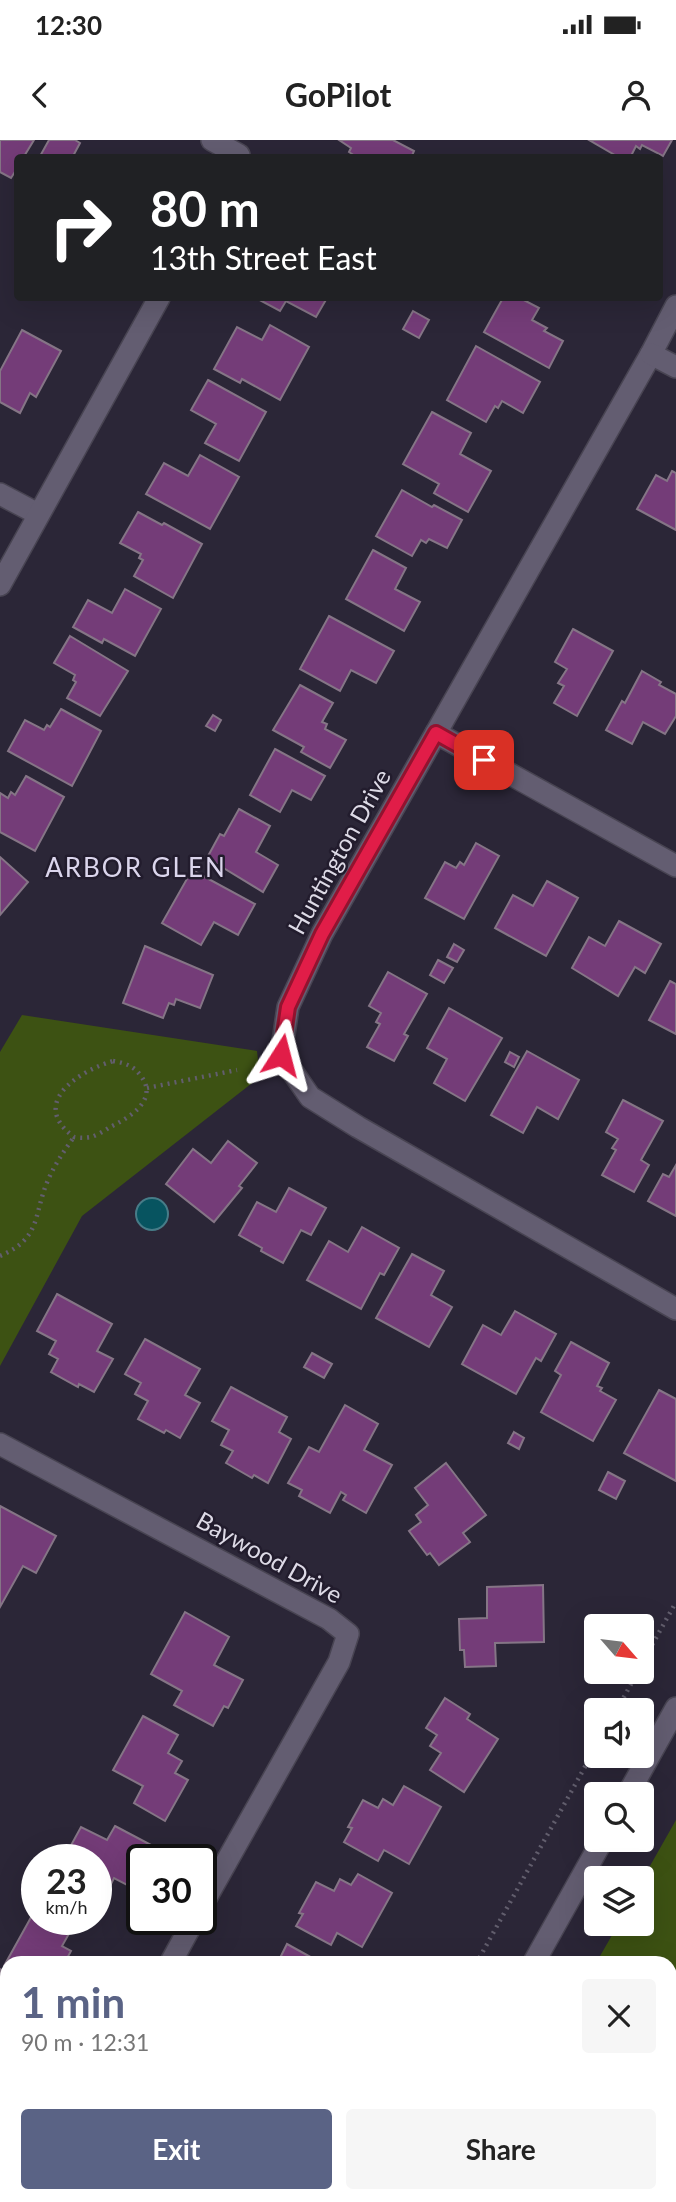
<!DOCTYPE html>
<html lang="en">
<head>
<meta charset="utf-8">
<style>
  body { margin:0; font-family:Lato,sans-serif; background:#f6f6f6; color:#222; height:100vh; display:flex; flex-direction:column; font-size:26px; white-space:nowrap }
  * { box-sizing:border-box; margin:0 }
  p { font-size:23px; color:#767676 }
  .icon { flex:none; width:38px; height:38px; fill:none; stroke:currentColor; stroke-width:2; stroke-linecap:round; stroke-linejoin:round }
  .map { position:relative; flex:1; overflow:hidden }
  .panel { position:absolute; left:0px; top:1816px; width:677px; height:247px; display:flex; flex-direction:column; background:#fff; border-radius:21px 21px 0 0; box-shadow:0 7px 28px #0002 }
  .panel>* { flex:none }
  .hud { position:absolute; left:14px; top:14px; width:649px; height:147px; border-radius:7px; box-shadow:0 7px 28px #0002; background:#202124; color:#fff; overflow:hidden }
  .needle { width:46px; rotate:118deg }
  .buttons { position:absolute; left:584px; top:1474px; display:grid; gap:14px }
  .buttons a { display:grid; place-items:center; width:70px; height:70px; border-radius:7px; background:#fff; box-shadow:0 7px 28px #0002; font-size:35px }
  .speed { position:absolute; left:21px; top:1704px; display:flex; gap:14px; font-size:35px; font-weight:700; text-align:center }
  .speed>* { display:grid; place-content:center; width:91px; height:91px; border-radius:50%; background:#fff; box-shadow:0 7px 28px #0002; line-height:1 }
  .speed small { font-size:18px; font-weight:400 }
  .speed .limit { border:4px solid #111; border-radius:10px; background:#fff; color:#111 }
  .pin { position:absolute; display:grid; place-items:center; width:60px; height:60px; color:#fff; margin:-30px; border-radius:14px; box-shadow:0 4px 10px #0006 }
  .me { position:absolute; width:77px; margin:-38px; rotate:9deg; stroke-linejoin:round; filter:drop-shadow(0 0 5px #0008) }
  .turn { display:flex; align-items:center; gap:24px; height:147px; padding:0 21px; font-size:32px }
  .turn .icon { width:91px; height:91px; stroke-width:2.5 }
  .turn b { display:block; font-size:49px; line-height:60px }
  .round { display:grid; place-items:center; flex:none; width:74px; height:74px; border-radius:7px; background:#f6f6f6 }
  .head { display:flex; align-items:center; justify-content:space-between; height:119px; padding:0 21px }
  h1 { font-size:42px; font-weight:700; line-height:52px; color:#5a6385 }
  .primary-button { display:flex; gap:14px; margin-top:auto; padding:14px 21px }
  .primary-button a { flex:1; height:80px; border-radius:7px; background:#5a6385; color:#fff; font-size:28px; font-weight:700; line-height:80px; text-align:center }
  .primary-button a+a { background:#f6f6f6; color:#222 }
  .status { display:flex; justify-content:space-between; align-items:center; height:49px; padding:0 35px; background:#fff; direction:ltr }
  .status svg { height:19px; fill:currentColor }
  header { display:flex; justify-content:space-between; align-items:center; height:91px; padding:0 21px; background:#fff; font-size:32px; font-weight:700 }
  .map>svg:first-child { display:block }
  .green { fill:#3d5213 }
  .water { fill:#075460; stroke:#477c88; stroke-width:2 }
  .building { fill:#743c78; stroke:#857586; stroke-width:2 }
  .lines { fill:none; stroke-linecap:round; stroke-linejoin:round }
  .minor-casing { stroke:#484452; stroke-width:24 }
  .path { stroke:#625e6d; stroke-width:4.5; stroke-dasharray:2 5; stroke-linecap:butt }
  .minor { stroke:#635d71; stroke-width:21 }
  .route-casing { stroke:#92132f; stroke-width:18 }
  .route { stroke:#e11d48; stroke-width:12 }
  .labels { text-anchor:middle; stroke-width:5; stroke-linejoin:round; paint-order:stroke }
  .street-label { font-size:24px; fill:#dddae6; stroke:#221c2d }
  .neighbourhood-label { font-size:26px; letter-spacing:2px; fill:#dbd5ec; stroke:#221c2d }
</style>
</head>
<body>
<div class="status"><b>12:30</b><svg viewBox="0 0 49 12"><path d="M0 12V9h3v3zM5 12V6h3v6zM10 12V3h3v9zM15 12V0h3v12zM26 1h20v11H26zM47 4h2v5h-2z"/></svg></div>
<header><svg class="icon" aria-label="back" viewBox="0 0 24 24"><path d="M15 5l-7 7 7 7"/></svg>GoPilot<svg class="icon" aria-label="person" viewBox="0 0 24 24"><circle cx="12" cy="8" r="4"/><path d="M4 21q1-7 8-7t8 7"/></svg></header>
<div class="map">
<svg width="676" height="2062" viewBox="0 0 676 2062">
  <rect width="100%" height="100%" fill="#2b2637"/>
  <g class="green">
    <path d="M22,875L257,911L260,937L82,1076L0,1226V912Z"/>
    <path d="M676,1680V2062H503L493,2056H670V1824L596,1823L619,1783H642V1740Z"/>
  </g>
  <circle class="water" cx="152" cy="1074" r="16"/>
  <g class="building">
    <path d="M0,0H34L23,18H18V27L11,38L0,32Z"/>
    <path d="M49,0H75L80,3L72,18H39Z"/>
    <path d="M339,0H393L414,11L411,18H354L355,16L349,12L351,8Z"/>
    <path d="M589,0H672L663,16L642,5L640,9L636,6L630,18H620Z"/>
    <path d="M256,158H327L316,177L286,161L280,171Z"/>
    <path d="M503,158H520L539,168L532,180L547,188L544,191L563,201L549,228L484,192Z"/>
    <path d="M413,171L429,180L419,198L403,189Z"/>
    <path d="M270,185L309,207L280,260L242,239L240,243L214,229L237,187L262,200Z"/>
    <path d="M22,190L61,211L36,257L30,253L20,273L0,262V231Z"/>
    <path d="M476,206L540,242L523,273L502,261L498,268L495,266L486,282L447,260Z"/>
    <path d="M208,240L266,272L239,321L205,303L216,284L191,270Z"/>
    <path d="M432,272L471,293L460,314L491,331L468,372L434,353L439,344L403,324Z"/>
    <path d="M200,315L239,337L210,389L146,354L164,323L188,336Z"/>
    <path d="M672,331L676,333V390L637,369L656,335L667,341Z"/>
    <path d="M402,350L432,367L434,365L462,380L447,408L429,399L426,403L421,400L412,416L376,396Z"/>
    <path d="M138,372L162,385L164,383L202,404L173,458L134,436L143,420L139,418L141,414L120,403Z"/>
    <path d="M373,410L406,428L395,449L420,462L404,491L346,459Z"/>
    <path d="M125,449L161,469L135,516L104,499L102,503L73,487L88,460L112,473Z"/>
    <path d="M329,476L394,511L376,543L351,530L340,551L300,529Z"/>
    <path d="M573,489L613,511L577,576L554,563L564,546L558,543L567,529L555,522Z"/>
    <path d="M70,496L128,531L100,576L67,558L76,542L73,540L75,535L54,523Z"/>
    <path d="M642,531L661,542L659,545L676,554V576L665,594L643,582L632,604L606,590L622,561L625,563Z"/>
    <path d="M300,545L333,563L322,582L327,584L325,589L346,600L330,628L301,612L304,607L273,590Z"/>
    <path d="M61,569L101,591L72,646L8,611L25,580L44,590L47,585L50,587Z"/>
    <path d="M213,575L221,580L215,591L206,586Z"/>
    <path d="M275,609L325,636L311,660L292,650L280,672L250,655Z"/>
    <path d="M26,636L64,657L35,711L0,692V653L8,658L11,652L15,655Z"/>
    <path d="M239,669L270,686L256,712L278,725L263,752L207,718L220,694L224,696Z"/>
    <path d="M476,703L499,716L464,779L425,758L445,722L456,728L460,722L464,725Z"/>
    <path d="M0,717L28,742L0,775Z"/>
    <path d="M192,730L255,764L238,795L214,782L201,805L162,783Z"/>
    <path d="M547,741L578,758L546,816L495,788L513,755L533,766Z"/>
    <path d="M619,781L661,804L645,833L635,827L618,856L572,828L589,797L605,806Z"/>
    <path d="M454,804L464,810L457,822L447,817Z"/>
    <path d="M145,806L213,835L200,868L176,859L174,865L169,863L163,878L123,863Z"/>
    <path d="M438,820L453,828L444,843L430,835Z"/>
    <path d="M388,832L427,854L404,894L408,896L394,921L367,907L380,884L376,882L381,873L369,866Z"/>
    <path d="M670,841L676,844V894L649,880Z"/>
    <path d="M449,868L502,898L465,961L434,943L447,919L427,908Z"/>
    <path d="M527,911L579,940L558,979L537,967L523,993L491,975Z"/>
    <path d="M510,912L519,917L514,927L505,922Z"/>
    <path d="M623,960L663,981L641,1020L649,1025L634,1052L602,1035L616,1010L612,1008L618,999L606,992Z"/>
    <path d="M228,1001L257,1023L239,1046L242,1048L214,1082L166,1044L193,1009L211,1023Z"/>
    <path d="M676,1025V1076L648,1061L663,1034L669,1037Z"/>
    <path d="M289,1048L326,1068L311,1095L301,1090L283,1123L261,1111L262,1108L239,1095L257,1062L276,1072Z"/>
    <path d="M362,1087L399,1108L384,1135L380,1133L361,1169L307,1140L329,1101L348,1112Z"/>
    <path d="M412,1114L444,1131L431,1155L452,1167L429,1207L376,1178Z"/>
    <path d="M57,1154L112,1184L97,1211L113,1219L94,1252L79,1244L78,1247L51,1232L58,1219L49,1214L56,1201L37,1191Z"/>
    <path d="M515,1171L556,1194L541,1221L536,1218L516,1254L462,1224L483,1185L501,1195Z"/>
    <path d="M145,1199L200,1229L185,1255L200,1263L180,1298L166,1290L164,1293L138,1279L148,1261L135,1254L141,1243L125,1234Z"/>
    <path d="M571,1202L609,1223L597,1246L602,1248L600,1251L616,1260L593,1301L541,1272L561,1235L555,1231Z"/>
    <path d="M312,1213L332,1224L324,1238L304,1227Z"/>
    <path d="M231,1247L287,1277L279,1292L291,1299L268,1343L254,1335L252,1338L226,1323L233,1311L221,1305L229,1290L212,1281Z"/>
    <path d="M659,1250L676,1259V1341L624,1313Z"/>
    <path d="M345,1265L378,1284L364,1310L392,1325L366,1373L343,1360L346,1355L341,1352L330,1373L299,1356L302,1350L288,1343L309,1307L319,1312Z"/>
    <path d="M514,1292L524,1298L519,1309L508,1303Z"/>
    <path d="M446,1323L486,1375L463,1393L470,1402L439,1425L430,1413L427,1415L409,1391L421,1382L416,1375L428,1365L415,1348Z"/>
    <path d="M608,1332L625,1341L616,1359L599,1350Z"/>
    <path d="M0,1366L56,1396L36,1433L23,1426L0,1467Z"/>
    <path d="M543,1445L544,1502L495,1503L496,1526L465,1527L464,1510H460L459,1479L487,1478V1447Z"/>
    <path d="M185,1472L229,1497L214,1525L243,1540L228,1568L224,1566L213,1586L174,1565L182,1551L151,1534Z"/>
    <path d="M445,1558L470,1574L467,1579L498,1599L464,1652L430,1630L441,1613L430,1606L437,1595L426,1588Z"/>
    <path d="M143,1576L178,1595L168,1613L182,1621L175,1633L188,1640L165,1681L134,1663L143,1646L113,1630Z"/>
    <path d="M404,1646L441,1667L409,1724L384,1710L378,1721L344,1702L352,1688L348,1687L363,1660L378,1668L383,1659L393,1665Z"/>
    <path d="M115,1686L151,1705L129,1746L114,1738L108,1750L98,1744L96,1747V1720H63L81,1687L107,1700Z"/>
    <path d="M358,1734L392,1753L362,1807L337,1793L331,1805L296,1786L303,1774L299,1773L316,1742L334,1751L340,1739L351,1745Z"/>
    <path d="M34,1772L37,1773V1780H48L70,1792L62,1806L71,1811L64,1824H7V1828L4,1826Z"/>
    <path d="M287,1804L316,1820L314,1824H273L276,1818L279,1820Z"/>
    <path d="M0,1829L7,1833V1846L4,1850L0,1848Z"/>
    <path d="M0,1886L7,1890V1933L0,1929Z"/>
    <path d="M670,2051L676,2055V2062H609L602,2058L604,2056H670Z"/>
    <path d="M169,2056H216L213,2062H179Z"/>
  </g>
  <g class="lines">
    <defs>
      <g id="minor">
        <path d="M212,0L239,15"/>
        <path d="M676,166L651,214L322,794L288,867L281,915L310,957L358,987L676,1169"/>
        <path d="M651,214L676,227"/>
        <path d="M0,354L38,374"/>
        <path d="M0,445L159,158"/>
        <path d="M436,593L676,726"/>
        <path d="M0,1304L329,1479L348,1494L339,1522L201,1767"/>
        <path d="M628,1654L676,1568"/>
        <path d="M170,1824L194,1780"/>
        <path d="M533,1824L603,1699"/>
        <path d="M670,1927L676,1930"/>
        <path d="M15,2056L25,2062"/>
        <path d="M400,2062L403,2056"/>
      </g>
    </defs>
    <use href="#minor" class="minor-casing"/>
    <g class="path">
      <path d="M113,921C125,923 134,926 141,936C159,960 129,978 110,987C104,991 97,995 91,997C85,998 80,998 74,997C28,963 79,931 113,921Z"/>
      <path d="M147,948L237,930"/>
      <path d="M0,1116C42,1098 33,1075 48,1040C55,1024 64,1011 74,997"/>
      <path d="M642,1523L676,1462"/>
      <path d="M617,1570L638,1531"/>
      <path d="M476,1824L597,1605"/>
      <path d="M670,1895L676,1891"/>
      <path d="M344,2062L347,2056"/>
    </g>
    <use href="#minor" class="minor"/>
  </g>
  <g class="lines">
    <defs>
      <path id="route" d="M281,915L288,867L322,794L436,593L484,620"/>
    </defs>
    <use href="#route" class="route-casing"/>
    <use href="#route" class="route"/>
  </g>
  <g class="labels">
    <g class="street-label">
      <text transform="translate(340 712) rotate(-61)" y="8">Huntington Drive</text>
      <text transform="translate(269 1418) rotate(29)" y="8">Baywood Drive</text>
    </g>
    <g class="neighbourhood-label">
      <text x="136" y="737">ARBOR GLEN</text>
    </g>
  </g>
</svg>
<div class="buttons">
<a><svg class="needle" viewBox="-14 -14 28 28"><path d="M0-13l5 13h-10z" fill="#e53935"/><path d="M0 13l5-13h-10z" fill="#767676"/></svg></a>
<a><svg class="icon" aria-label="sound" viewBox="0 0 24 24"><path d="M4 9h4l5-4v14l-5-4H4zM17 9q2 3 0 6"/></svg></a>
<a><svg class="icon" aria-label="search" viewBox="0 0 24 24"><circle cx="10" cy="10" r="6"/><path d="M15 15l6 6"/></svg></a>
<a><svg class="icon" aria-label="layers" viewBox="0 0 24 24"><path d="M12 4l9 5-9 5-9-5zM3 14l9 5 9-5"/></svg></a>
</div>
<div class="speed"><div>23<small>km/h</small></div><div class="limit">30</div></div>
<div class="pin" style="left:484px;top:620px;background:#d93025"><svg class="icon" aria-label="arrive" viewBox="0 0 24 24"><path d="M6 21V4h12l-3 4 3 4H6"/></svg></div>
<svg class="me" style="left:281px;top:915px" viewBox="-20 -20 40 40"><path d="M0-17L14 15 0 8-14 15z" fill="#e11d48" stroke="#fff" stroke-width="4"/></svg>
<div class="hud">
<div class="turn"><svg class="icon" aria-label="right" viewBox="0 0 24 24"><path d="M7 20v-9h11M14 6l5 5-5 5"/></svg><div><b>80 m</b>13th Street East</div></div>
</div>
<section class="panel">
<div class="head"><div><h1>1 min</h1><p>90 m · 12:31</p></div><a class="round"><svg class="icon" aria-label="close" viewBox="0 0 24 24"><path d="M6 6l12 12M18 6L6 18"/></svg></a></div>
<div class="primary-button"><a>Exit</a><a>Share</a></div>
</section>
</div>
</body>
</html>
